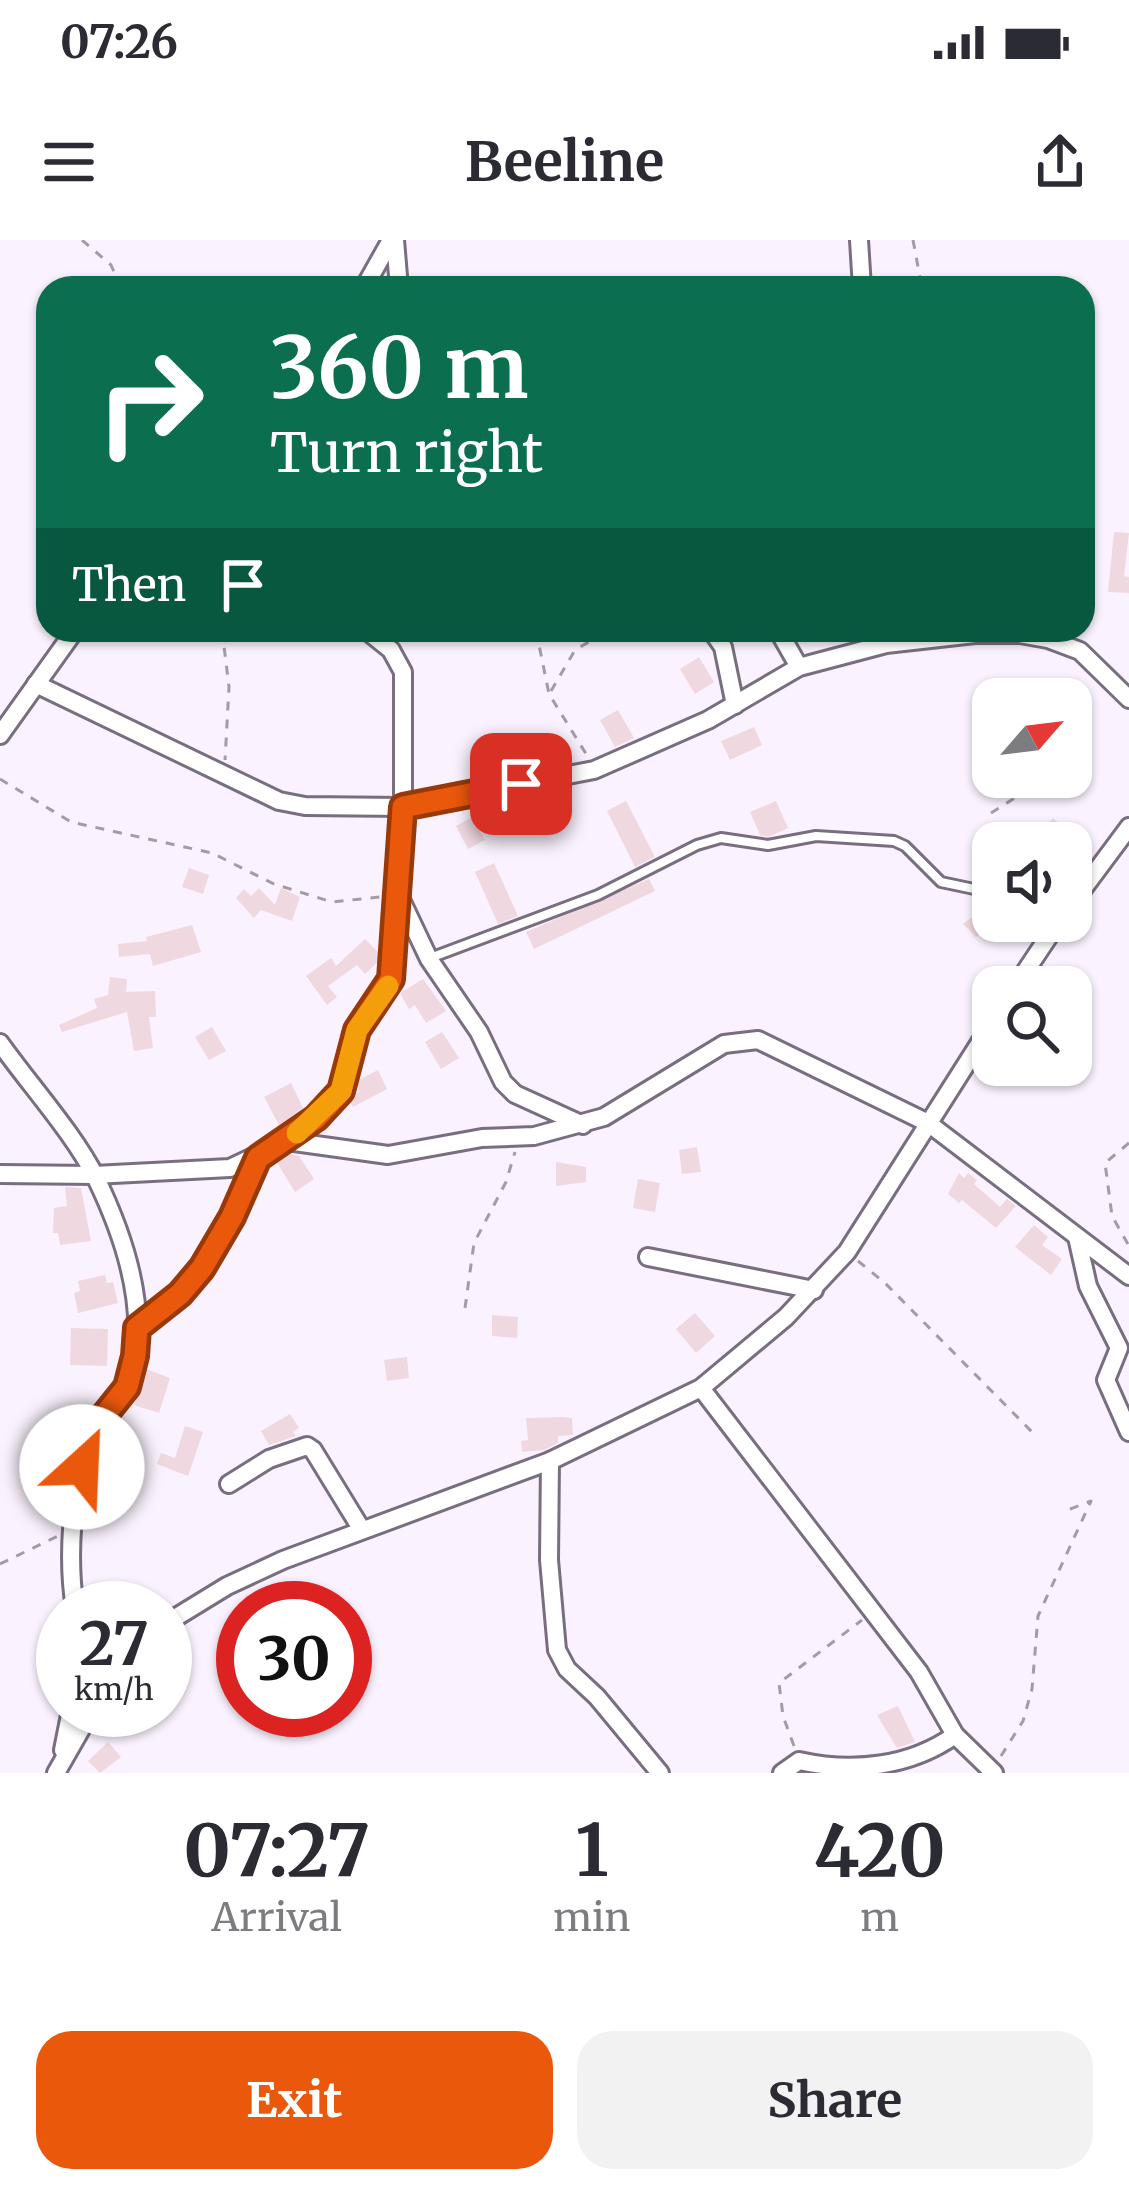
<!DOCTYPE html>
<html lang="en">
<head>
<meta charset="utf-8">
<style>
  body { margin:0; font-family:Merriweather,serif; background:#f2f2f3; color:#2b2b33; height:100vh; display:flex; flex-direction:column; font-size:45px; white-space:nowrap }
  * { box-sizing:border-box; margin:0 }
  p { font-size:39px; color:#7c7c81 }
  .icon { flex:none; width:66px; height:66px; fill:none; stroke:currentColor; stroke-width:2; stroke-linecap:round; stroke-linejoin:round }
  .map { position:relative; height:1533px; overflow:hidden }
  .details { display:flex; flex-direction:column; background:#fff; flex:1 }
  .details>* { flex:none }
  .top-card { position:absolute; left:36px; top:36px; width:1059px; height:366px; border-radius:36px; box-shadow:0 3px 9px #0004; background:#0b6e4f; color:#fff; overflow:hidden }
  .needle { width:78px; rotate:62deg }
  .fabs { position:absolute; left:972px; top:438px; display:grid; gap:24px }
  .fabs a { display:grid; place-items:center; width:120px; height:120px; border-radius:24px; background:#fff; box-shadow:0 3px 9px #0004; font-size:60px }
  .speed { position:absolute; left:36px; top:1341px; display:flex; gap:24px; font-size:60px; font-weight:700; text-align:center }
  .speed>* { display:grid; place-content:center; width:156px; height:156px; border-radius:50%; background:#fff; box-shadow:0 3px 9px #0004; line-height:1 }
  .speed small { font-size:30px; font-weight:400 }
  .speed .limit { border:18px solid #d22; background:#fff; color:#111 }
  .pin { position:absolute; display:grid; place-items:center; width:102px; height:102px; color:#fff; margin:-51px; border-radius:24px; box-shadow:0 6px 18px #0006 }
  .me { position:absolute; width:132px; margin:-66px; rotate:25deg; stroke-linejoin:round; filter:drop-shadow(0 0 9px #0008) }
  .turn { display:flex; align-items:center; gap:42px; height:252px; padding:0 36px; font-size:54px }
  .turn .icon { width:156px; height:156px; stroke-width:2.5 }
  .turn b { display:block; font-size:84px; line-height:102px }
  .then { display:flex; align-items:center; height:114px; padding:0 36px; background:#0003; gap:24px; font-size:45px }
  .eta { display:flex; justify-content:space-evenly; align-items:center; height:204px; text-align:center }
  .eta b { font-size:72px; font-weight:700; line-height:84px }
  .action { display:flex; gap:24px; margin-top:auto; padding:24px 36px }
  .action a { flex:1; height:138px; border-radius:36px; background:#ea580c; color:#fff; font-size:48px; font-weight:700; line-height:138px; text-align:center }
  .action a+a { background:#f2f2f3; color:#2b2b33 }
  .status { display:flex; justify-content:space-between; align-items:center; height:84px; padding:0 60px; background:#fff; direction:ltr }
  .status svg { height:33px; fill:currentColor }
  header { display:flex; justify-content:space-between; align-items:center; height:156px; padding:0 36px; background:#fff; font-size:54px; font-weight:700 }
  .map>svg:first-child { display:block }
  .building { fill:#f0d8e1 }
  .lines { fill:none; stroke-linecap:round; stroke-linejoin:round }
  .lane-casing { stroke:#796e7f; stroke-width:14 }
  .street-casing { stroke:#796e7f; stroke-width:22 }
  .path { stroke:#a39ca6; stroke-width:3; stroke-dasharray:9 9; stroke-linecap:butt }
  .lane { stroke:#fff; stroke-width:8 }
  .street { stroke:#fff; stroke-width:16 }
  .route-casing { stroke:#983908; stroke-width:30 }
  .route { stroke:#ea580c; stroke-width:21 }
  .slow { stroke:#f59e0b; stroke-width:21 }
</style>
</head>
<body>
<div class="status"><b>07:26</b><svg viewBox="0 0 49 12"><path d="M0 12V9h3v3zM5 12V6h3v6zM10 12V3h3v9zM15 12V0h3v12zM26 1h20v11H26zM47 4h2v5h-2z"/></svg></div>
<header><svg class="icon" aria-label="menu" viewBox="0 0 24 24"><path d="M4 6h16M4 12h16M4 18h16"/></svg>Beeline<svg class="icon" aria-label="share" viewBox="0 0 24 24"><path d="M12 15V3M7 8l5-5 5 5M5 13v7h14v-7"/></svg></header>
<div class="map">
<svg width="1129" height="1533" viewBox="0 0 1129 1533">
  <rect width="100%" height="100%" fill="#faf2fe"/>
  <g class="building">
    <path d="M1114,292L1129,293L1124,336L1129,337V353L1108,352Z"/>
    <path d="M699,417L714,442L695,454L680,429Z"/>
    <path d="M618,470L634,498L615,507L600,480Z"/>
    <path d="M754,487L762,505L730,520L721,501Z"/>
    <path d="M626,561L655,617L635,627L607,571Z"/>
    <path d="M776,561L788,588L768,597L760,595L750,572Z"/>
    <path d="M472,577L485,600L468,609L456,586Z"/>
    <path d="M1053,578L1081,603H1031Z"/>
    <path d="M494,623L518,676L498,684L475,632Z"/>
    <path d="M189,628L209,635L203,654L182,647Z"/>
    <path d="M649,639L655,651L534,709L526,692Z"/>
    <path d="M259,648L275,665L281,648L300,657L292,681L261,670L254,678L236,658L244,649L251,656Z"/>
    <path d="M993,661V685L976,697L963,684Z"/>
    <path d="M192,685L201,712L153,726L150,714L119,717L118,704L147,701L146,697Z"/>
    <path d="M365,699L381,715L380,720L365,734L357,725L328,746L337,757L327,765L306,736L331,718L336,726Z"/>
    <path d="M110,737L127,739L126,752L155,751L156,777H149L153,808L134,811L127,772L62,792L59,785L97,768L94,759L108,755Z"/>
    <path d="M423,739L446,771L426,783L415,765L409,769L400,753Z"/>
    <path d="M212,787L226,811L209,820L195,797Z"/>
    <path d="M442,792L459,818L441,829L425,802Z"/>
    <path d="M378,830L387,849L353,867L350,860L359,851L357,841Z"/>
    <path d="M291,843L303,868L279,885L264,857Z"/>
    <path d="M697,907L701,932L682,934L679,910Z"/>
    <path d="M289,914L299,916L314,939L295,952L276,921Z"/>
    <path d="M556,922L586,927V942L556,946Z"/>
    <path d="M959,933L964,938L968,933L977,940L974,944L1000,967L1007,959L1016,966L996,988L962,960L959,963L948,954Z"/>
    <path d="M638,939L660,943L655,972L633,968Z"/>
    <path d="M65,947L81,948L91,1001L60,1005L58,993H53L54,968L67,966Z"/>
    <path d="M1034,985L1048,997L1042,1005L1062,1019L1051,1035L1015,1007Z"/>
    <path d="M105,1035L107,1043L113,1042L118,1063L78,1073L74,1053L80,1051L78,1041Z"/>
    <path d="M695,1073L715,1096L696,1113L676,1089Z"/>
    <path d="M492,1075L518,1077L517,1098L492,1096Z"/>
    <path d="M71,1088L108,1089L107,1126L70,1125Z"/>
    <path d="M407,1117L409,1138L387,1141L384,1120Z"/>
    <path d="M146,1129L170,1138L159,1173L134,1165Z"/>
    <path d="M290,1174L299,1188L293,1192L296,1196L269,1205L261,1191Z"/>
    <path d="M563,1177L572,1178L573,1195L558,1196V1203L544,1210L522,1212L521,1201L528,1200L526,1178Z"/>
    <path d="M185,1186L203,1192L188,1236L157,1224L161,1213L175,1218Z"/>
    <path d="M898,1466L915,1502L897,1508L877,1475Z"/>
    <path d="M108,1502L121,1517L100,1533L88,1521Z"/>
  </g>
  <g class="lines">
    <defs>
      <g id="lane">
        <path d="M1032,681L1049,694"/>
        <path d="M430,718L598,655L697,605L721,598L768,605L816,596L894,601L905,606L941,642L993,653"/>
      </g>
      <g id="street">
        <path d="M395,0L399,48"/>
        <path d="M859,0L862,48"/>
        <path d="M364,48L391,0"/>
        <path d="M711,390L723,407L735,465"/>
        <path d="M778,390L799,427"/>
        <path d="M36,444L279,561L305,566L403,567L594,530L708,480L799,427L886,404L975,394H1020L1048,399L1080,411L1129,459"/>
        <path d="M0,495L75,390"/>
        <path d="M401,660L429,719L479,792L503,842L515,854L583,885"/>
        <path d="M1071,665L1129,587"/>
        <path d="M1015,747L1059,681"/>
        <path d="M0,803C29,844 75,895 96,938C125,998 152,1077 128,1143C121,1163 102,1176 92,1196C71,1240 67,1320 75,1368"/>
        <path d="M288,900L341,851L357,790L387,749L396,708L403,567V432L391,410L366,390"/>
        <path d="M0,934L94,935L230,928L287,901L388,915L482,898L534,896L604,877L724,804L758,800L928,883L1129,1036"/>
        <path d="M1077,997L1088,1046L1119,1108L1106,1140L1129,1192"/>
        <path d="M648,1017L814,1050"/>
        <path d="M137,1088C199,1046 231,986 258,918"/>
        <path d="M701,1148L919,1432L955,1495L994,1533"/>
        <path d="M550,1221L549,1320L557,1410L567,1429L597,1457L660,1533"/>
        <path d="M229,1244L269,1219L307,1206L313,1210L362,1290"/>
        <path d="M165,1384L227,1346L283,1320L550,1221L701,1148L786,1077L847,1012L993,782"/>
        <path d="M63,1510L71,1470"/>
        <path d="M56,1533L92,1470"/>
        <path d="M782,1533L799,1521C853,1533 910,1527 955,1495"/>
      </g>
    </defs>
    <use href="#lane" class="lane-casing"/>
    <use href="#street" class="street-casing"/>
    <g class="path">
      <path d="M82,0L111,25L121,48"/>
      <path d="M913,0L922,48"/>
      <path d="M222,390L229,447L225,520"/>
      <path d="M536,390L549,454L588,517"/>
      <path d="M551,451L575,410L609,390"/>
      <path d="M1061,459L1092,445"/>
      <path d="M1071,492L1079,501L1080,512L1071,524"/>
      <path d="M0,539L71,582L212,613L274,644L332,662L380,657"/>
      <path d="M991,573L1048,537"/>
      <path d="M1129,903L1105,923L1112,976L1129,1006"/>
      <path d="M858,1021L885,1043L1034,1194"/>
      <path d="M465,1068L474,1003L506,942L515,912"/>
      <path d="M0,1324L58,1296"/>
      <path d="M794,1506L783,1476L779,1443L862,1380"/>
      <path d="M1001,1516L1023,1481L1032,1449L1038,1376L1091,1261L1065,1271"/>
    </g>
    <use href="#lane" class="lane"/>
    <use href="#street" class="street"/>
  </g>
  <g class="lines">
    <defs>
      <path id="route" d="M82,1227L99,1182L127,1147L135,1116L137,1088L180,1054L202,1028L232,977L258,918L316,878L341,851L357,790L391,739L403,567L521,544"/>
    </defs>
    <use href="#route" class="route-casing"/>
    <use href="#route" class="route"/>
    <path class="slow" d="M297,893L341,851L357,790L388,746"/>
  </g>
</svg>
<div class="fabs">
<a><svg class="needle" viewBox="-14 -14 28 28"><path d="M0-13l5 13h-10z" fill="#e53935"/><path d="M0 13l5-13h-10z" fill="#7c7c81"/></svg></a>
<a><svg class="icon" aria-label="sound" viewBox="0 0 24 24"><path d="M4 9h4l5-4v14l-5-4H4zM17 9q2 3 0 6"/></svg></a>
<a><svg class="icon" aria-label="search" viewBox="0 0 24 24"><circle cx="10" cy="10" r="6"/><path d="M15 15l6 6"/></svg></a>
</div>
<div class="speed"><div>27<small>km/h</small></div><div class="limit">30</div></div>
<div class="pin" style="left:521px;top:544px;background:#d93025"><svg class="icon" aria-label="arrive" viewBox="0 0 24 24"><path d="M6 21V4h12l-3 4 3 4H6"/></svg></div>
<svg class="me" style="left:82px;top:1227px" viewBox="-20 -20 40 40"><circle r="19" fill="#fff"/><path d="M0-13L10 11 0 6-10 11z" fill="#ea580c"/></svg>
<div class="top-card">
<div class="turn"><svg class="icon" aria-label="right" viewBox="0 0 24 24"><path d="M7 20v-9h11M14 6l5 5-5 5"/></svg><div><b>360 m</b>Turn right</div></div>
<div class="then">Then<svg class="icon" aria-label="arrive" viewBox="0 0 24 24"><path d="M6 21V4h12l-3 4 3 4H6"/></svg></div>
</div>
</div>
<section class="details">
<div class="eta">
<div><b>07:27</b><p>Arrival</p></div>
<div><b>1</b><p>min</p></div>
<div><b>420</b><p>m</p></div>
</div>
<div class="action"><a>Exit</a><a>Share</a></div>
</section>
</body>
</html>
